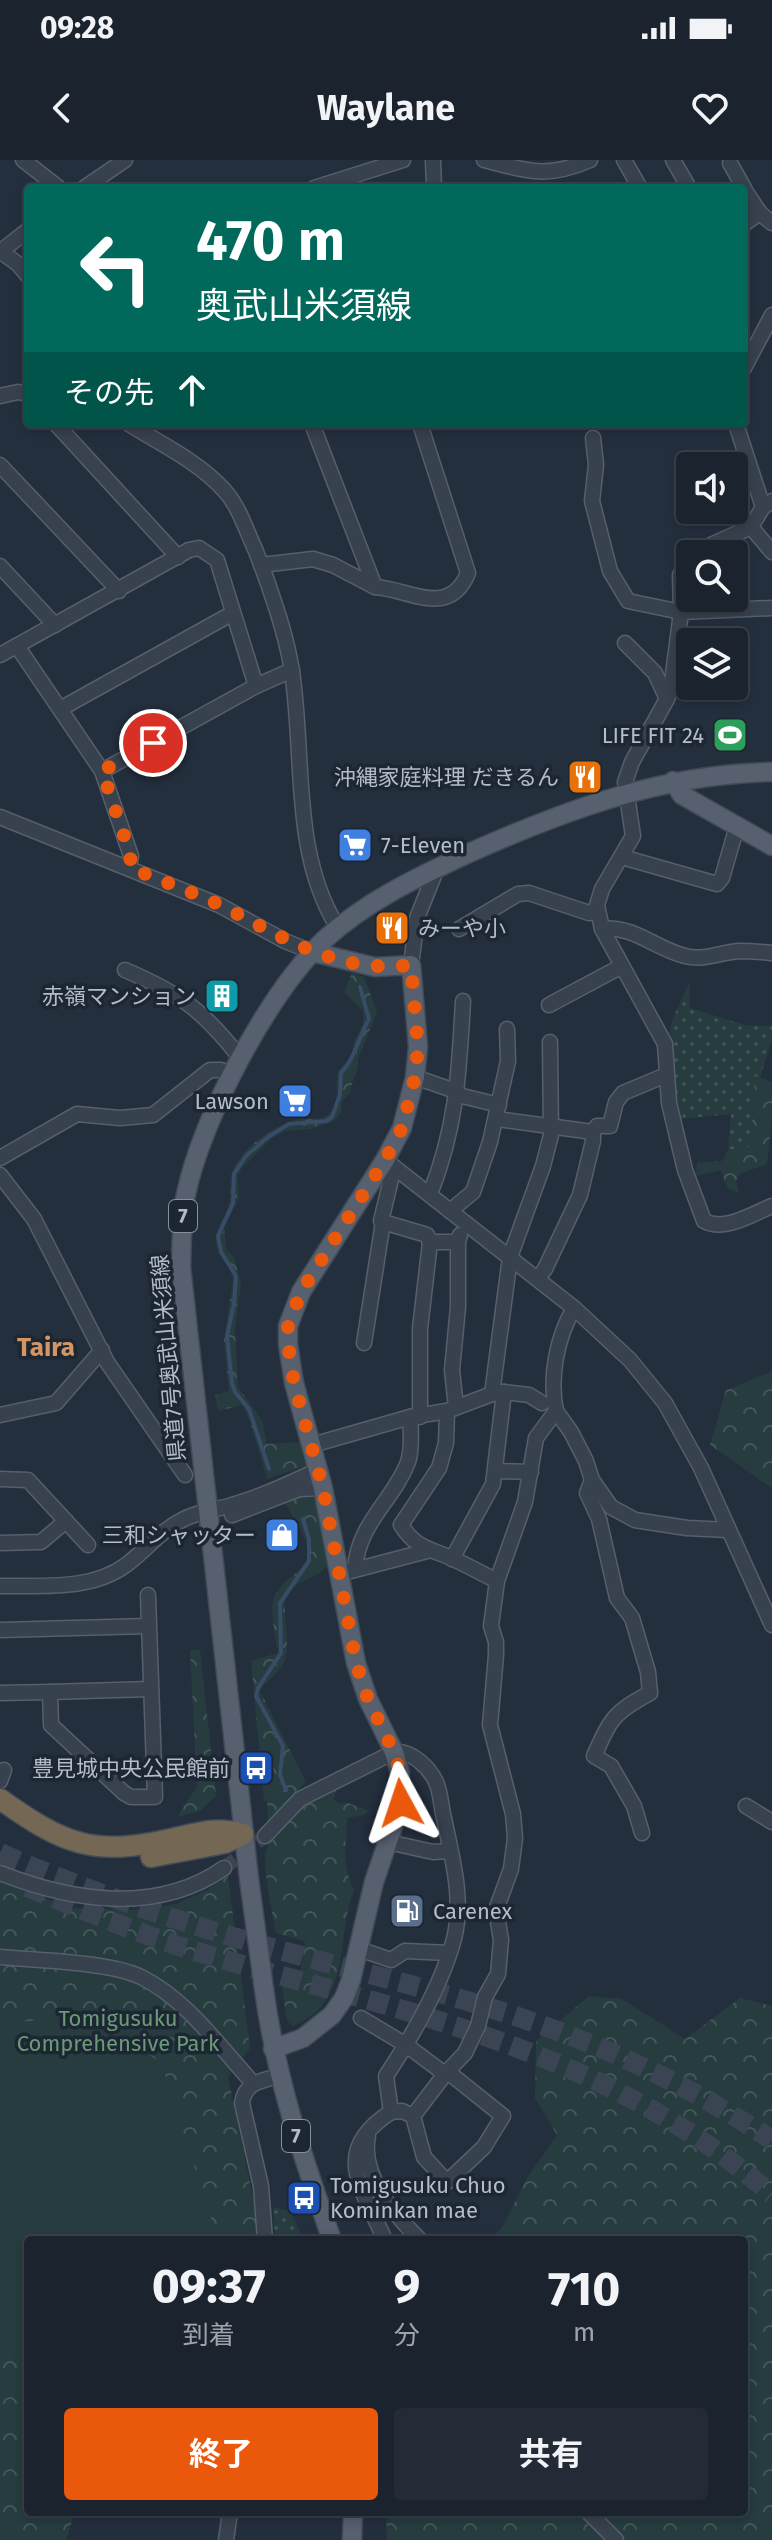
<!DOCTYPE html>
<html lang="ja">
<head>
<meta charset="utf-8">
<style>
  body { margin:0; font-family:"Fira Sans","Noto Sans JP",sans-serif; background:#242b36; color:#f1f3f6; height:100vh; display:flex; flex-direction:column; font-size:30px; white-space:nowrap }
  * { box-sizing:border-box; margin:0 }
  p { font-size:26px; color:#a0a4aa }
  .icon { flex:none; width:44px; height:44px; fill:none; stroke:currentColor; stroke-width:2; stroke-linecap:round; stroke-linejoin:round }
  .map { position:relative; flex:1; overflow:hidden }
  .drawer { position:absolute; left:24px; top:2076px; width:724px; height:280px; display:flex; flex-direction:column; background:#1b232e; border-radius:8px; box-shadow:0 4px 12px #0003,0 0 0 2px #39404a }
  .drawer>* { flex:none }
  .top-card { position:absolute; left:24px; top:24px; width:724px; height:244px; border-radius:8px; box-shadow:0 4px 12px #0003,0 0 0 2px #39404a; background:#00695c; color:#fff; overflow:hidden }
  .fabs { position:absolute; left:676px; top:292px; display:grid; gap:16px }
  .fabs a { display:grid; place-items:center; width:72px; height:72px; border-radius:8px; background:#1b232e; box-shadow:0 4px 12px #0003,0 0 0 2px #39404a; font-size:40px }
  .pin { position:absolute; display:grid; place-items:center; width:68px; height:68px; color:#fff; margin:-34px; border:4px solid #fff; border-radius:50%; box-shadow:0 2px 8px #0007 }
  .me { position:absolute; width:88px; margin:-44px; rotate:355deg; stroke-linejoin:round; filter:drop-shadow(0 0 6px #0008) }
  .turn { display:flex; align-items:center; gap:28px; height:168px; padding:0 40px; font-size:36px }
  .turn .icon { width:104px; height:104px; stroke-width:2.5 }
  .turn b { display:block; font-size:56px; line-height:68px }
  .then { display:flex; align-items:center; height:76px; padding:0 40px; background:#0003; gap:16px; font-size:30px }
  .eta { display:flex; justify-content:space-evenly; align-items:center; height:136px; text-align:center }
  .eta b { font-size:48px; font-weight:700; line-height:56px }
  .primary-button { display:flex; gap:16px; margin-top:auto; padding:16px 40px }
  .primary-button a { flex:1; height:92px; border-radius:8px; background:#ea580c; color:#fff; font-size:32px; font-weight:700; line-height:92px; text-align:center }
  .primary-button a+a { background:#242b36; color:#f1f3f6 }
  .status { display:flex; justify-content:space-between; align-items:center; height:56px; padding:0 40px; background:#1b232e; direction:ltr }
  .status svg { height:22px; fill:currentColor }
  header { display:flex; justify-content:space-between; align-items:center; height:104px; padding:0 40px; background:#1b232e; font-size:36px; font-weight:700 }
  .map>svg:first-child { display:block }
  .grass { fill:url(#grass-dots) }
  .forest { fill:url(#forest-crowns) }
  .pitch { fill:#263c3f }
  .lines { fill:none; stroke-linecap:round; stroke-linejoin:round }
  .stream { stroke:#394c67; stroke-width:4 }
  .minor-tunnel { stroke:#3a4453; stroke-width:14; stroke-dasharray:14 7; stroke-linecap:butt }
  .highway-tunnel { stroke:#3a4453; stroke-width:20; stroke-dasharray:20 10; stroke-linecap:butt }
  .minor-casing { stroke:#565f6c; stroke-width:17 }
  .major-casing { stroke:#414a57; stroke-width:21 }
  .highway-casing { stroke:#434c59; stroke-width:23 }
  .minor { stroke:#38414e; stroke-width:14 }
  .major { stroke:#56606e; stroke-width:18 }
  .highway { stroke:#746855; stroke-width:20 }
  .major-bridge-casing { stroke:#414a57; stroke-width:21; stroke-linecap:butt }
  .major-bridge { stroke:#56606e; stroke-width:18 }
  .route { stroke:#ea580c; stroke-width:14; stroke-dasharray:0 25.2 }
  .labels { text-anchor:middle; stroke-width:7; stroke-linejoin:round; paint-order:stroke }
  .shield { fill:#1d2633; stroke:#878f9c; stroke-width:2 }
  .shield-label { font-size:20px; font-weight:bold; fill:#b4bcc9 }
  .poi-label { font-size:22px; fill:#b4bcc9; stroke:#1d2633; text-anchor:end }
  .street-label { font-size:22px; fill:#b4bcc9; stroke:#1d2633 }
  .park-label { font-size:22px; fill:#6b9a76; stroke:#1d2633 }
  .quarter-label { font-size:26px; font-weight:bold; fill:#d59563; stroke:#1d2633 }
</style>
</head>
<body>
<div class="status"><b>09:28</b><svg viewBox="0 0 49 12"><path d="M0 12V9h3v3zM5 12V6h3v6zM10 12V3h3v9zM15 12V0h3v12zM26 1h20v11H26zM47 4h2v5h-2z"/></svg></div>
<header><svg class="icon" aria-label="back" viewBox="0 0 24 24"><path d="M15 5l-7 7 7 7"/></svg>Waylane<svg class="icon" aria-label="heart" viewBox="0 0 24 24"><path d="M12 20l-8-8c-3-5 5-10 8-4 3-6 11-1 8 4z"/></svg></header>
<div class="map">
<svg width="772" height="2380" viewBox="0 0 772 2380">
  <defs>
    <pattern id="grass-dots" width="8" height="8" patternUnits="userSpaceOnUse" patternTransform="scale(2)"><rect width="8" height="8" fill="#263c3f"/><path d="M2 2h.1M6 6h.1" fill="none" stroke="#435659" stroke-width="1.8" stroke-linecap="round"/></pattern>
    <pattern id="forest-crowns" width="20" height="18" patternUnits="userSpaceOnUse" patternTransform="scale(2)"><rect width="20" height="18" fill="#263c3f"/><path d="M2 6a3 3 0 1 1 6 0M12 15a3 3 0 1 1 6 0" fill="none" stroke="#435659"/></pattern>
  </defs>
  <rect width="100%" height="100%" fill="#242f3e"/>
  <g class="grass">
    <path d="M690,822V848L745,865L772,866V879L760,918L755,917L750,987L728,990L731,954L680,959C676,934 665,894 670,869C674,853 683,837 690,822Z"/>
    <path d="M273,2047L290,2051L304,2080H275Z"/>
  </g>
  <g class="forest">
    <path d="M352,813L364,817L377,852L358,899C360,913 350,920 351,932L342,942L341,953L334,961L312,969L285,971L272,978L241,1009L238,1016L239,1039L224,1067L226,1089L234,1097L241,1123L235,1169L238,1227L262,1260L267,1284L302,1282L308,1305L267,1319L250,1261L242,1245L218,1251L215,1235L229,1231L224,1181L233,1120C232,1105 217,1097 216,1081C215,1066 228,1055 230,1041C232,1031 228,1020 233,1010C244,986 275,963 301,959C310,958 323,961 330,953C340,941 335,925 338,911L352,896L354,881L363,865V851L344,832Z"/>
    <path d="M755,916L772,922V958L767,1004L739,1014L736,1022L739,1033L727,1028L721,1010L696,1016L697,1003L722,1001L728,990L750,987Z"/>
    <path d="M772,1207V1328L710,1285L726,1230L771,1212Z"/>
    <path d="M307,1333L315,1337L328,1404C318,1420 297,1419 288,1434C279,1449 293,1480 284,1502C280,1513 266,1520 260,1531L306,1622C292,1634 283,1650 268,1662L267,1642L264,1641L251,1501L278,1493C276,1478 270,1456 273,1442C276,1429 286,1420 296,1413C324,1394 293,1358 283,1340Z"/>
    <path d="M190,1490H200L216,1636L200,1651L177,1657L197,1626Z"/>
    <path d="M337,1626L334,1640L339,1644L348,1643L369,1651L363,1655L347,1658C347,1689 340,1699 354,1730C335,1780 353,1841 293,1866L287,1861L281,1820L299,1823L305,1781L276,1773C273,1756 262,1706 266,1692C275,1658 309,1641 337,1626Z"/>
    <path d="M228,1716L250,1888L228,1917L260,2071V2080H28V2352H75L66,2380H0V1722L71,1748L132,1750L176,1744L207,1730Z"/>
    <path d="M589,1836L622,1839L685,1879L740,1838L772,1846V2380H387L386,2352H744V2080H487L502,2068L527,2018L557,1975L535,1938L536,1881Z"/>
  </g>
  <path class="pitch" d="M55,1859L108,1866L161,1903L218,2080H28V2214L0,2166L5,2163L0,2148V1873L19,1862Z"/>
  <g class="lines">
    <g class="stream">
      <path d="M269,1309L249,1249L235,1232L232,1223L227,1176L234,1144L236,1116L221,1092L218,1076L233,1043L234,1014L246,996L268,977L289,964L326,961L332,957L340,935L341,913C356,897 358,878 369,859L360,827"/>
      <path d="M286,1630L280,1615L283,1586L256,1536L258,1528L281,1493L280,1443L309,1401V1379L303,1359"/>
    </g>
    <path class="minor-tunnel" d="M224,1708L265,1676"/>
    <g class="highway-tunnel">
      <path d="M0,1693C63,1721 128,1744 194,1765C310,1802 430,1825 544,1866C625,1895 701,1933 772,1980"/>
      <path d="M27,1727C81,1749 136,1773 191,1790C399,1852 602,1886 772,2035"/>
    </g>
    <defs>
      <g id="minor">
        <path d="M23,0L59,28"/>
        <path d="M433,0L434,28"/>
        <path d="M484,0C528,11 546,19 590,0"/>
        <path d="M624,0L640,28"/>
        <path d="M673,0L689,28"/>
        <path d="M730,3L744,28"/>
        <path d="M84,28L125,0"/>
        <path d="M314,28L403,0"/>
        <path d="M744,29L760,53L772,63"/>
        <path d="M744,64L760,53"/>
        <path d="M0,91L18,104L28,116"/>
        <path d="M0,92L28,70"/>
        <path d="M744,208L772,155"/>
        <path d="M0,236L18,232L28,234"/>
        <path d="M56,264L178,397"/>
        <path d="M129,264C161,284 199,302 224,330C239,346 246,370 255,389C269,424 287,476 292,512C305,597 291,693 338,768"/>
        <path d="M736,264L763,347"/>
        <path d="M593,278L596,305L592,341L610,411L628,441L681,452L772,448"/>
        <path d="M0,305L119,431"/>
        <path d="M751,367L772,392"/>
        <path d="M691,394L751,367L763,347L772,341"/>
        <path d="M690,396L680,415L681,452L672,522L667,539L632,602L625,622L633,676L602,729L597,745L602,769L665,884L669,943L685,1010L704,1061C725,1072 752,1054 772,1046"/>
        <path d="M261,405L313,399L333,405L375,427L312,264"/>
        <path d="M0,406L55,465"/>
        <path d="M375,427C409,429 449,459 468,413L420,264"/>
        <path d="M625,483L655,513L667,539"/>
        <path d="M17,486L102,611L131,696L129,707"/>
        <path d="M0,495L189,390L199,388L217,400L256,526"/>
        <path d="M60,549L233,453"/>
        <path d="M102,611L256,526L292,510"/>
        <path d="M0,657L219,745L285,781L312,792"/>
        <path d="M622,697L717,724L722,718L737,666"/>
        <path d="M459,769L518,734L529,733L589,753L597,752"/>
        <path d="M602,769C633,765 656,789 685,796C705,801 721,792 740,791C751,791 762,792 772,793"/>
        <path d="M411,805L417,758L437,708"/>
        <path d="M125,810C181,834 204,851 241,899"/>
        <path d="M549,845L622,806"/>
        <path d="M415,917L458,932"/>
        <path d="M458,935L499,945"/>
        <path d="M497,959L593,972V981L580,1035L545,1109L538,1118"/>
        <path d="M593,972L597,966H610L616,942L623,933L666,915"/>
        <path d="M0,998L77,954L120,958L153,955L210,910H221L232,915"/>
        <path d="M385,1000L574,1148L630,1200L665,1243L701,1308L772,1465"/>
        <path d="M0,1015L34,1059L107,1202L185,1315"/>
        <path d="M430,1034C457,966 459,912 463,841"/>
        <path d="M450,1051L473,1032L490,982L508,901L507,869"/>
        <path d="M383,1062L427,1075L430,1082"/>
        <path d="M364,1183L383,1062L381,1061L394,1007"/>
        <path d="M492,1234L510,1097L543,1006L551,975L550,882"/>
        <path d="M456,1247L452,1210L458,1147V1082L460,1075"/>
        <path d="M447,1251L446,1283L439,1308L401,1365C415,1387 427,1388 449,1397C465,1404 481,1413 497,1421"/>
        <path d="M556,1251L571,1272L586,1301L592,1320L611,1347L635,1360L687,1368L728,1370"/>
        <path d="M0,1255L56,1243L102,1190"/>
        <path d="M420,1257V1169L430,1082H458"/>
        <path d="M312,1285L410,1257L447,1251L492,1234L504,1232L529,1235L542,1243"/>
        <path d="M496,1311L531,1312"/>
        <path d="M0,1319L28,1320L88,1385"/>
        <path d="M592,1320L587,1333L599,1359L617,1438L632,1458L648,1512L650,1533C613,1553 611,1558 594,1596L611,1606L634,1646L642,1673"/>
        <path d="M232,1355L299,1329L323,1328"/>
        <path d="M0,1383L41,1382L66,1361"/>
        <path d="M452,1399L493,1324L504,1232"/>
        <path d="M355,1409C358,1363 393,1341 408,1302C412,1290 411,1270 410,1257"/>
        <path d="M347,1412L427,1391"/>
        <path d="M0,1426C42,1425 91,1431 126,1405C146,1390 161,1370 184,1359C200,1351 216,1350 232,1345C261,1337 291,1323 318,1310"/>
        <path d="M0,1470L148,1466"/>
        <path d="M50,1532L150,1529"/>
        <path d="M0,1533L50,1532L51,1565L124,1633L131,1637H155L148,1435"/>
        <path d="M0,1621L4,1610"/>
        <path d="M746,1646L772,1662"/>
        <path d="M265,1676L300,1639L394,1592C411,1590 429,1607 436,1622C441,1633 441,1647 444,1658C452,1698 464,1739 454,1779C441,1827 413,1875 386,1916L391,1952C330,1991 362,2028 385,2080"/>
        <path d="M388,1682L433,1692L450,1691"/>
        <path d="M0,1713C71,1741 157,1755 224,1708"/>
        <path d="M359,1789L391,1800L405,1791L449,1793"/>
        <path d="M0,1797C35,1800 111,1802 141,1817C186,1839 219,1886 253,1923"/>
        <path d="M361,1858L406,1885L445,1914L465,1893L478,1866L485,1837L498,1814L501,1780L496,1750L511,1709L515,1678L513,1654L490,1565L496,1495V1482L491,1466L497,1421L525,1342L536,1278L556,1251C549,1217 557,1177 574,1148"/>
        <path d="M391,1952L402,1951L413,1956L424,1997L447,2022L484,1987L503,1956L453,1916L445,1914L413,1956"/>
        <path d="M368,1976C360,2015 394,2054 420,2080"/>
        <path d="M265,2080L261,2026L242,1943C245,1922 261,1921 279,1916"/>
        <path d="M588,2352L616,2380"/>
        <path d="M226,2380L230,2352"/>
      </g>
      <g id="major">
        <path d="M673,621L682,635L772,686"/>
        <path d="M249,1719L181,1107C182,1082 181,1058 186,1034C202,958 268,834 324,780C366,741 418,717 469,693C568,649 663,614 772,612"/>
        <path d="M264,1829C276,1919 302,1995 332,2080"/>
        <path d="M273,1889L303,1878L332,1855L344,1838L351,1820L374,1722L401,1643L400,1613L394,1592L368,1539L356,1503L323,1328L294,1223L288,1184V1166L301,1132L385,1000L402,968L415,917L418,887L412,815L411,805L375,807L312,792"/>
        <path d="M352,2380L353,2352"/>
      </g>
      <g id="highway">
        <path d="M0,1639C63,1684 93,1697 171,1679C199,1673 215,1666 243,1674"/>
        <path d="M151,1697L225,1683L243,1674"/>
      </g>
    </defs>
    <use href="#minor" class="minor-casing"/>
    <use href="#major" class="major-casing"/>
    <use href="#highway" class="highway-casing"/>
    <use href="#minor" class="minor"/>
    <use href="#major" class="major"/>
    <use href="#highway" class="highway"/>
    <defs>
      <path id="major-bridge" d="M249,1719L264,1829"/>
    </defs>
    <use href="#major-bridge" class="major-bridge-casing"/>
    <use href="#major-bridge" class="major-bridge"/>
  </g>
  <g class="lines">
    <path class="route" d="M153,583L102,611L131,696L129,707C159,720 190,731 220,745C284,777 335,814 411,805L418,887L415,917L402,968L385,1000L301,1132L288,1166V1184L294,1223L323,1328L356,1503L368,1539L394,1592L400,1613L401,1643"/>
  </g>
  <defs>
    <symbol id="stadium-square" viewBox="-11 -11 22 22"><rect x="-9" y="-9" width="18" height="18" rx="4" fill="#2e9e5b" stroke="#1d2633"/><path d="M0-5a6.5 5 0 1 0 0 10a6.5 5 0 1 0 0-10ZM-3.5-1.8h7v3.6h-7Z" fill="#fff"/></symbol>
    <symbol id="restaurant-square" viewBox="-11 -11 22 22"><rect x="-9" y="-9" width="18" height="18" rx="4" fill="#e8710a" stroke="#1d2633"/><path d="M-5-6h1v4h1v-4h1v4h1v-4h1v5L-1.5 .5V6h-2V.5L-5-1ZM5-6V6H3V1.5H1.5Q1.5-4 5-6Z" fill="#fff"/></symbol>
    <symbol id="supermarket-square" viewBox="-11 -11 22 22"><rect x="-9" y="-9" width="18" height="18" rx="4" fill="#3f7fe0" stroke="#1d2633"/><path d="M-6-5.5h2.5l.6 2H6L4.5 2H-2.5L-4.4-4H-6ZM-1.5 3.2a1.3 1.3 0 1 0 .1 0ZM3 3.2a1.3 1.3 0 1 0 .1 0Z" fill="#fff"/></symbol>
    <symbol id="building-square" viewBox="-11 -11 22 22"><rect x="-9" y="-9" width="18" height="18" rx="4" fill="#0f9aa8" stroke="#1d2633"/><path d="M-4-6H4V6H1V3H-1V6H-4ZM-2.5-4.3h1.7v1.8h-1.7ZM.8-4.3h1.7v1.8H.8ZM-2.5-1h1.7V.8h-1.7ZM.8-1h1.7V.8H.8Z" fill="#fff"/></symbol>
    <symbol id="shop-square" viewBox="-11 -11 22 22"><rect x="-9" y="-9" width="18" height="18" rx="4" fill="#3f7fe0" stroke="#1d2633"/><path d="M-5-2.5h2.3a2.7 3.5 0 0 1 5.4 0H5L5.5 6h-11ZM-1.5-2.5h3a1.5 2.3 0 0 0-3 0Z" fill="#fff"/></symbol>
    <symbol id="bus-square" viewBox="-11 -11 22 22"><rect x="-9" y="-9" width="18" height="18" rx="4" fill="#1a4fb4" stroke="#1d2633"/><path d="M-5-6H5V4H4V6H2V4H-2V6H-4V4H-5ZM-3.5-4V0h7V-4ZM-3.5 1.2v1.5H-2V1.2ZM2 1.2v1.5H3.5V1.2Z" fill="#fff"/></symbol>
    <symbol id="fuel-square" viewBox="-11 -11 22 22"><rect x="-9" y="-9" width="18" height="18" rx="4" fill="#5c6f8a" stroke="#1d2633"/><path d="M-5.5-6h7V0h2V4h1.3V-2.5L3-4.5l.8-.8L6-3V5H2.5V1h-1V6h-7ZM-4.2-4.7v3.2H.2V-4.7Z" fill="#fff"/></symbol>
  </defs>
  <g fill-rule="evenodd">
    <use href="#stadium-square" x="710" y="555" width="40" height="40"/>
    <use href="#restaurant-square" x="565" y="597" width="40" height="40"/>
    <use href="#supermarket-square" x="335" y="665" width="40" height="40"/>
    <use href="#restaurant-square" x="372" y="748" width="40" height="40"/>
    <use href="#building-square" x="202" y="816" width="40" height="40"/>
    <use href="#supermarket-square" x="275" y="921" width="40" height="40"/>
    <use href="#shop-square" x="262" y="1355" width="40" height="40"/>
    <use href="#bus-square" x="236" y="1588" width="40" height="40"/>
    <use href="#fuel-square" x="387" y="1731" width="40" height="40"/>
    <use href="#bus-square" x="284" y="2018" width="40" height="40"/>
  </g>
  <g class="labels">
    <g class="shield">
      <rect x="169" y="1040" width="28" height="32" rx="6"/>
      <rect x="282" y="1960" width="28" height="32" rx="6"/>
    </g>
    <g class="shield-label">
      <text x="183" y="1063">7</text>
      <text x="296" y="1983">7</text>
    </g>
    <g class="poi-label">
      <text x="704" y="583">LIFE FIT 24</text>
      <text x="559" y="625">沖縄家庭料理 だきるん</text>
      <text x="381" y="693" text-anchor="start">7-Eleven</text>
      <text x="418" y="776" text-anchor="start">みーや小</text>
      <text x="196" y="844">赤嶺マンション</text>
      <text x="269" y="949">Lawson</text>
      <text x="256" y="1383">三和シャッター</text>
      <text x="230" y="1616">豊見城中央公民館前</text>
      <text x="433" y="1759" text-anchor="start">Carenex</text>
      <text x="330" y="2033" text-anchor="start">Tomigusuku Chuo<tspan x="330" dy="25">Kominkan mae</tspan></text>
    </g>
    <g class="street-label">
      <text transform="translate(168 1198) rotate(-95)" y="8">県道7号奥武山米須線</text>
    </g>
    <g class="park-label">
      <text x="118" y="1866">Tomigusuku<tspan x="118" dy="25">Comprehensive Park</tspan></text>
    </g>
    <g class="quarter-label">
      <text x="46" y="1196">Taira</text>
    </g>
  </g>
</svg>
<div class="fabs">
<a><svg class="icon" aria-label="sound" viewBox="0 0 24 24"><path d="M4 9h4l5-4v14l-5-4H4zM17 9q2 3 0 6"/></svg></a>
<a><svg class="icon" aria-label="search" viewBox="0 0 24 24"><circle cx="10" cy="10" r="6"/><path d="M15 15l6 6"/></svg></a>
<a><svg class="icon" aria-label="layers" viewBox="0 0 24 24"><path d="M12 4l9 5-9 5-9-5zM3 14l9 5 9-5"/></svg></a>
</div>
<div class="pin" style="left:153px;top:583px;background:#d93025"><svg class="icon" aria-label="arrive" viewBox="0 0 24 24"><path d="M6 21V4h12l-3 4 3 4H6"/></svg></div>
<svg class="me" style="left:401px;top:1643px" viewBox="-20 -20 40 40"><path d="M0-17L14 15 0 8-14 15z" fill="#ea580c" stroke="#fff" stroke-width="4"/></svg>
<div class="top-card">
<div class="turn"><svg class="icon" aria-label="left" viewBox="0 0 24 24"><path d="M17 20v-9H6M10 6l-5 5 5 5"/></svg><div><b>470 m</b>奥武山米須線</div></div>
<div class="then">その先<svg class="icon" aria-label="ahead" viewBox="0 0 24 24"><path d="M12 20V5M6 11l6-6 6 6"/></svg></div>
</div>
<section class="drawer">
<div class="eta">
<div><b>09:37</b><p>到着</p></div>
<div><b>9</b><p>分</p></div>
<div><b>710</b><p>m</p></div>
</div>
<div class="primary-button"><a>終了</a><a>共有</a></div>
</section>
</div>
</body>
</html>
